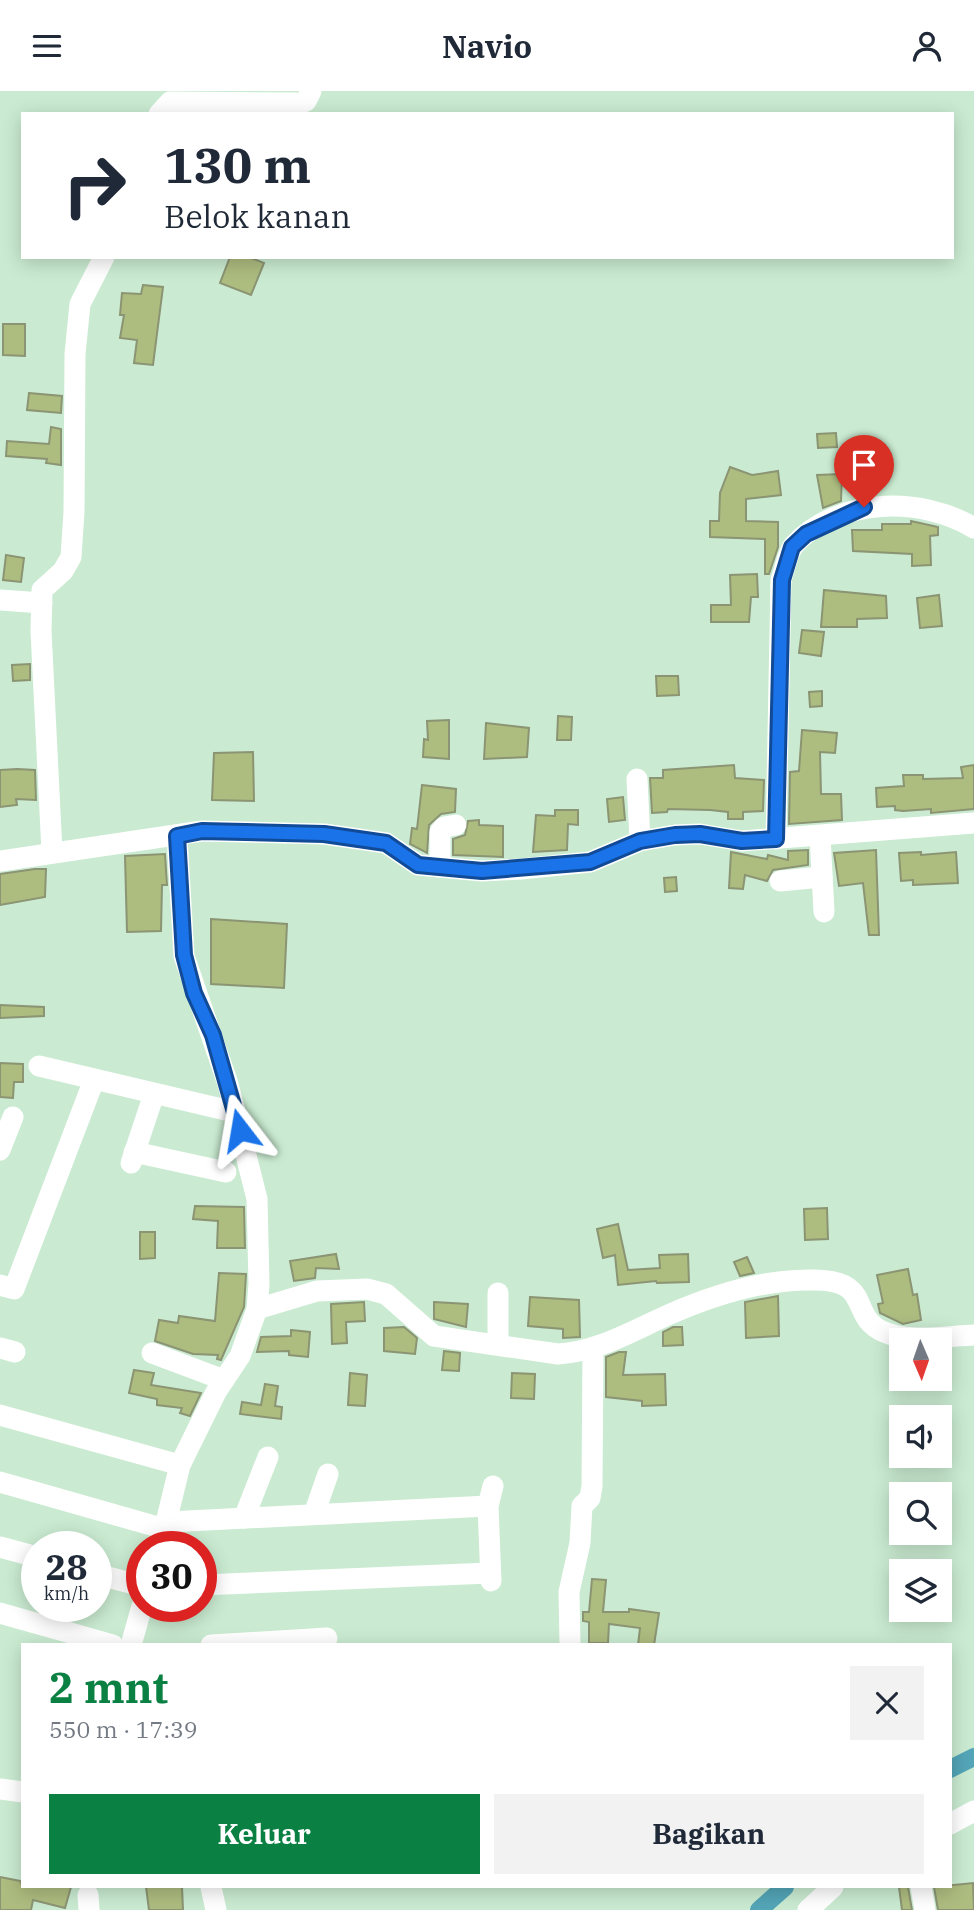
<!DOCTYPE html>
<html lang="id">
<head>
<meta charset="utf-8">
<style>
  body { margin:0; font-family:"IBM Plex Serif",serif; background:#f2f2f3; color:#1f2937; height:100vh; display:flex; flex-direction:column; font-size:26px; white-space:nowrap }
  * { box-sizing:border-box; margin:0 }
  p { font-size:23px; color:#747a83 }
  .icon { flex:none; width:38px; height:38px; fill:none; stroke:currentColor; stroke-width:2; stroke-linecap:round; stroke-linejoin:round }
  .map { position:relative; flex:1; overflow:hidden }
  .details { position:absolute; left:21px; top:1552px; width:931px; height:245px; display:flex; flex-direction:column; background:#fff; border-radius:0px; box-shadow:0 4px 18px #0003 }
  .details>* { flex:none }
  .hud { position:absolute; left:21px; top:21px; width:933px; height:147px; border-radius:0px; box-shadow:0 4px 18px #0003; background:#fff; color:#1f2937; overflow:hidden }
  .needle { width:46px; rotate:178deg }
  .tools { position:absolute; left:889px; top:1237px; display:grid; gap:14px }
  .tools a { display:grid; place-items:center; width:63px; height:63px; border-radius:0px; background:#fff; box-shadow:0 4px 18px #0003; font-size:35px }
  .speed { position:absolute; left:21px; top:1440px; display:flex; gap:14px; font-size:35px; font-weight:700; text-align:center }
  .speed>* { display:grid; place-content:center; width:91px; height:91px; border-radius:50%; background:#fff; box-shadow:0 4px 18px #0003; line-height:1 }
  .speed small { font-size:18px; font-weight:400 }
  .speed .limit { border:10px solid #d22; background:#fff; color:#111 }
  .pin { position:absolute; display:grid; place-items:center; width:60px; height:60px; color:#fff; margin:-72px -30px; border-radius:50% 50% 50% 0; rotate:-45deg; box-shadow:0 0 7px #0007 }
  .pin .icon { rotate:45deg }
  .me { position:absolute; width:77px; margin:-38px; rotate:346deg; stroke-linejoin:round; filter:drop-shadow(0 0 5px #0008) }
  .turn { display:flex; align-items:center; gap:24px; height:147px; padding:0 28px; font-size:32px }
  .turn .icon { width:91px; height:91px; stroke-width:2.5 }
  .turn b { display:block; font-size:49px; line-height:60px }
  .round { display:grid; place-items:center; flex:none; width:74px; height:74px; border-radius:0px; background:#f2f2f3 }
  .overview { display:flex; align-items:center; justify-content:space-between; height:119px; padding:0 28px }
  h1 { font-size:42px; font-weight:700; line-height:52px; color:#0b8043 }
  .action { display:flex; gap:14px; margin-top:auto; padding:14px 28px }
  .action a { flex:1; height:80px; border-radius:0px; background:#0b8043; color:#fff; font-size:28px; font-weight:700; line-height:80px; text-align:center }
  .action a+a { background:#f2f2f3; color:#1f2937 }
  header { display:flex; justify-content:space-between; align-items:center; height:91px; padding:0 28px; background:#fff; font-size:32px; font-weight:700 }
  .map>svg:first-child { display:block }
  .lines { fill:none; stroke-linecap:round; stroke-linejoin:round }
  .canal { stroke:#53a5b7; stroke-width:18 }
  .building { fill:#adbc7f; stroke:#8b9473; stroke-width:2 }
  .minor { stroke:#fff; stroke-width:21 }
  .route-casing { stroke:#114b97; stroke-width:18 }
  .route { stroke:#1a73e8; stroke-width:12 }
</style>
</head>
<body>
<header><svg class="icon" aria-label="menu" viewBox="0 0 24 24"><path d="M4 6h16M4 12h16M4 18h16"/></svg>Navio<svg class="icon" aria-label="person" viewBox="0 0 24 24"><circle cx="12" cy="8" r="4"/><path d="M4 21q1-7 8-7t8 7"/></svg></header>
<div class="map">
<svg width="974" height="1819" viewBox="0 0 974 1819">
  <rect width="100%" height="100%" fill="#caebd1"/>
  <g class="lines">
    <g class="canal">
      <path d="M950,1678L974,1666"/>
      <path d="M759,1819L785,1796"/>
    </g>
  </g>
  <g class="building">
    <path d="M230,166H249L264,172L251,204L220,192Z"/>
    <path d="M143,194L163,196L153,274L134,272L137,249L120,247L124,224H120L122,202L141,203Z"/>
    <path d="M3,233H25V265L3,264Z"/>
    <path d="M29,302L62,305L61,322L27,319Z"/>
    <path d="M51,336L61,338V374L46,372L47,368L6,365L7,350L49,353Z"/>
    <path d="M836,342L837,356L818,357L817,343Z"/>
    <path d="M730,376L752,384L778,380L781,404L746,408V430L778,431V456L769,483H765V448L710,446V430H719L720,402Z"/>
    <path d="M842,383L841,410L823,417L817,384Z"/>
    <path d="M911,430L938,436V444L930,445L931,474L912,475V463L853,460L852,439H882V433H911Z"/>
    <path d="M6,464L24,467L21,491L3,489Z"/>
    <path d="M757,483L758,506H751L749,531H711V514H731L730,484Z"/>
    <path d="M824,499L886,505L887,527L857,528V536H821Z"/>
    <path d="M939,504L942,535L920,537L917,507Z"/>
    <path d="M802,539L824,541L821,565L799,562Z"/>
    <path d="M30,573V589L13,590L12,574Z"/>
    <path d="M656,585H678L679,604L657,605Z"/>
    <path d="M822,600V615L810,616L809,601Z"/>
    <path d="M558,625L572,626L571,649H557Z"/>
    <path d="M449,629V668L423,666L424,648L428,649L427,630Z"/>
    <path d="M486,632L529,637L527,666L484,668Z"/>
    <path d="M802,639L837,642L835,662L820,661L821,703H841L842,729L789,733L790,681L799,680Z"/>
    <path d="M253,661L254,710L212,709L214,662Z"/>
    <path d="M734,674L735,687L764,689L763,720L743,721V728H728V721L710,719L668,718L667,721L652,722L650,687H663V679Z"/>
    <path d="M974,674V718L931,722V718L903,720L895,719V715L877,716L876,697L904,695L903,684H923V688L963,687L961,676Z"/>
    <path d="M17,678L35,679L36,709L16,708L17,714L0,716V679Z"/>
    <path d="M422,694L456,698L455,721L441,723L429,734L427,762L410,753L412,737L417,738Z"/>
    <path d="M623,706L625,729L609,731L607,708Z"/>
    <path d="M555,719H578V734L568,733L567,759L533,761L536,724L555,725Z"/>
    <path d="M479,729V734L503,735V766L453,764V748L465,744L468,730Z"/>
    <path d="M808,759V774L773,779L767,790L745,784L743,798L729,797L731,761L767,768L768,764L788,769V760Z"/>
    <path d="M876,759L879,844H869L863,792L839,795L834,762Z"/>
    <path d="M921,761V764L956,761L958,792L913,794V789L901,790L899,762Z"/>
    <path d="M165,763L167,794H162L161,840L127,841L125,765Z"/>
    <path d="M35,778H46L45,806L0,814V783Z"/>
    <path d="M676,786L677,800L665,801L664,787Z"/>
    <path d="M211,828L287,833L284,897L211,893Z"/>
    <path d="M0,914L44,916V925L0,927Z"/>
    <path d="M0,972L23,973V991H14L13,1007L0,1006Z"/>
    <path d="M195,1115L244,1116L245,1157H217L218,1130L193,1128Z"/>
    <path d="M827,1117L828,1148L805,1149L804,1118Z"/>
    <path d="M618,1133L628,1179L660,1177L659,1164L688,1163L689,1191L657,1192L656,1190L618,1194L615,1164L603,1167L597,1138Z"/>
    <path d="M140,1141H155V1167L140,1168Z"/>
    <path d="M336,1163L339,1178L316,1177L315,1187L294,1190L290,1170Z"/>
    <path d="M747,1166L754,1182L740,1185L734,1171Z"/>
    <path d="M908,1178L913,1204L917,1203L921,1229L903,1233L880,1222L878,1213L883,1212L877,1184Z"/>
    <path d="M219,1182L246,1183L244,1216L221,1269L217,1268L218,1264L193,1263L155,1250L159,1229L178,1232L179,1225L215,1230Z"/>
    <path d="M778,1205L779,1245L746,1247L745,1211Z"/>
    <path d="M530,1206L579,1209L580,1246L563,1247V1238L528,1235Z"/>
    <path d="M364,1211L365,1230L346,1231L347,1252L332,1253L331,1213Z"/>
    <path d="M434,1211L468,1213L466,1236L434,1228Z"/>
    <path d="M404,1236L417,1247L415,1263L384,1260V1237Z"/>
    <path d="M673,1236H682L683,1254L663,1255V1241Z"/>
    <path d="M291,1239L310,1241L308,1266L289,1264V1260L257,1261L261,1246L291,1245Z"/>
    <path d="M444,1260L460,1262L459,1280L442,1279Z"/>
    <path d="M619,1261H626L623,1284L665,1283L666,1314L642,1315V1310L606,1306V1266Z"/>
    <path d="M134,1279L154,1282L151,1294L201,1302L190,1325L180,1322L182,1317L157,1314V1308L129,1302Z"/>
    <path d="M350,1282L367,1284L365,1315L348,1314Z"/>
    <path d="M512,1282L535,1283L534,1308L511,1307Z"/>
    <path d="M265,1293L278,1295L275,1315L282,1316L281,1328L240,1323L242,1311L261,1314Z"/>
    <path d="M592,1488L606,1489L603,1521H629V1518L659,1522L654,1554H638L640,1537L609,1533L608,1552H589V1531L583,1530V1521H589Z"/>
    <path d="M0,1786L20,1790L23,1796H71L65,1817L33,1809L31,1819H0Z"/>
    <path d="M973,1792L974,1819H938L934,1796Z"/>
    <path d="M146,1796H182L183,1819H149Z"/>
    <path d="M899,1796H908L912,1819H902Z"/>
  </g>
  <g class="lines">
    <g class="minor">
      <path d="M159,23L170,11L301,12L306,10L311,0"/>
      <path d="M0,509L42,512"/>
      <path d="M637,688L640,750"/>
      <path d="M820,745L824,821"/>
      <path d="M776,748L781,489C785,479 787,462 794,454C838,406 922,405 974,437"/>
      <path d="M52,761L41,540L42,499L63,480L71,466L74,421L75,263L80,213L104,166"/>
      <path d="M0,770L202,740L324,743L386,752L418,774L482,780L521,778L590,771L640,750L675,744L700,743L742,750L974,732"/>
      <path d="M440,776V741L444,736L456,734"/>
      <path d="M780,790L822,786"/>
      <path d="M39,975L230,1020"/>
      <path d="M0,1059L13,1026"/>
      <path d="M134,1061L226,1081"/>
      <path d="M131,1072L154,1003"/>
      <path d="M0,1194L14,1198L94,989"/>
      <path d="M257,1218L317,1200L367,1198L386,1203L434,1245L558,1263C597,1261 632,1240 668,1224C711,1205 765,1188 813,1189C875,1189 847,1225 884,1241C909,1252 947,1245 974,1244"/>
      <path d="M498,1253V1202"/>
      <path d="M0,1257L15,1261"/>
      <path d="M152,1262L224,1289"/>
      <path d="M0,1324L180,1374"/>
      <path d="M0,1391L165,1438"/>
      <path d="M314,1423L328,1383"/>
      <path d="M244,1427L268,1366"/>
      <path d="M168,1431L488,1415"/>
      <path d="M0,1456L37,1466"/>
      <path d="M160,1456L180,1374L216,1301L240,1265L257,1218L259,1193L257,1108L228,993L184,865L177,745"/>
      <path d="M96,1483L142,1495"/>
      <path d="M491,1490L488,1415L493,1395"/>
      <path d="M201,1494L490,1482"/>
      <path d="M0,1522L113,1554"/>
      <path d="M131,1554L142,1515"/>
      <path d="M211,1554L327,1547"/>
      <path d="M570,1554L569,1501L580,1452L582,1415L590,1407L592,1395L593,1257"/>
      <path d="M0,1698L23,1701"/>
      <path d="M950,1733L974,1720"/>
      <path d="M211,1796L216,1819"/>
      <path d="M921,1796L925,1819"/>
      <path d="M88,1804L89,1819"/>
      <path d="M808,1819L833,1796"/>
    </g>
  </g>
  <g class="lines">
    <defs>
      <path id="route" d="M240,1039L213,944L194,902L184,864L177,745L202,740L324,743L386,752L418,774L482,780L590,771L640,750L675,744L700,743L742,750L776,748L782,489L792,456L806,443L864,416"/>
    </defs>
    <use href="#route" class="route-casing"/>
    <use href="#route" class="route"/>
  </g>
</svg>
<div class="tools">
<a><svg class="needle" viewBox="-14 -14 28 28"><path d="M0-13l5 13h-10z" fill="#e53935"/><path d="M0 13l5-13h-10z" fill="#747a83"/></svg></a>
<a><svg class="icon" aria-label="sound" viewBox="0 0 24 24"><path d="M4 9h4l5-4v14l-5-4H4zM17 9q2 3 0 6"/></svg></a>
<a><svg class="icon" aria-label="search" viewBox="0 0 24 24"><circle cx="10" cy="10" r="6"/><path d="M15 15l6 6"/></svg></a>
<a><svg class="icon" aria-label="layers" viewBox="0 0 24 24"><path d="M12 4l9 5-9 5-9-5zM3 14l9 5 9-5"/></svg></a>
</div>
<div class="speed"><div>28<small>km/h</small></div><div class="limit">30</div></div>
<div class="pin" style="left:864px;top:416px;background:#d93025"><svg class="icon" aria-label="arrive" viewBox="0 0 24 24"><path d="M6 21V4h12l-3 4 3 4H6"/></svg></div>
<svg class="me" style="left:240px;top:1039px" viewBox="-20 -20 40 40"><path d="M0-17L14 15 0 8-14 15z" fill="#1a73e8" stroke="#fff" stroke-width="4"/></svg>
<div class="hud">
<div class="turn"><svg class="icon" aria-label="right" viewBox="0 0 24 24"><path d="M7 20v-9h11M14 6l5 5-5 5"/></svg><div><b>130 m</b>Belok kanan</div></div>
</div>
<section class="details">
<div class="overview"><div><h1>2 mnt</h1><p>550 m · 17:39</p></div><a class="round"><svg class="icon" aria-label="close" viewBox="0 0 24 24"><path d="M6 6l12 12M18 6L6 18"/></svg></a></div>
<div class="action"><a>Keluar</a><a>Bagikan</a></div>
</section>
</div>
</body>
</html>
